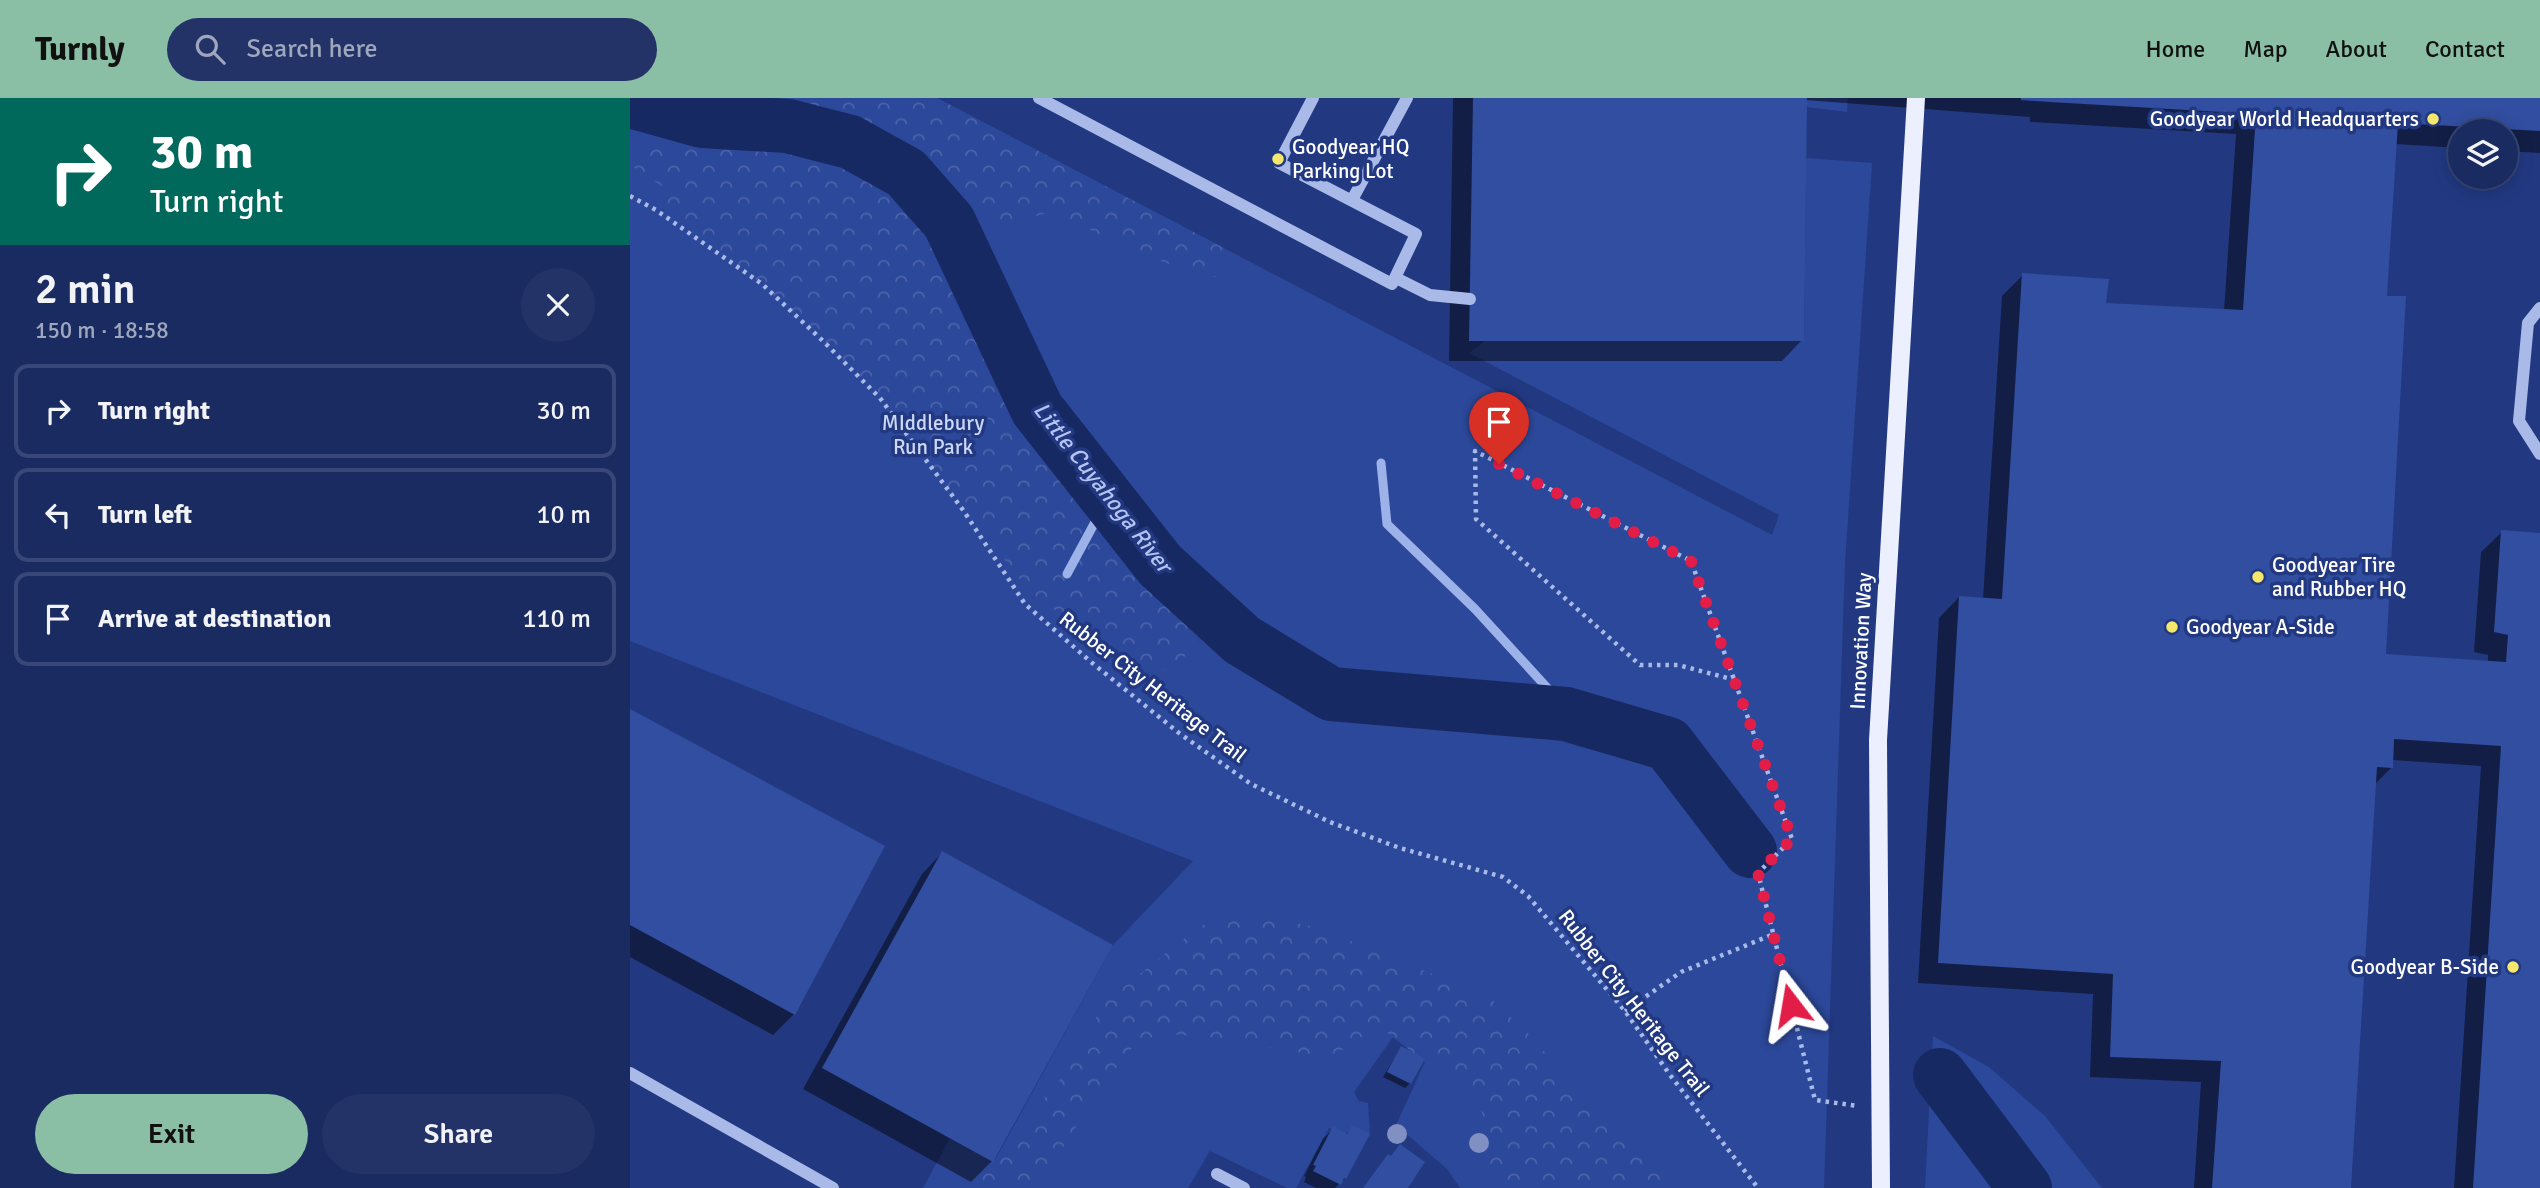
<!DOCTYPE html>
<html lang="en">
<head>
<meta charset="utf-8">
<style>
  body { margin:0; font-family:Signika,sans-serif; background:#233368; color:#f1f3f6; height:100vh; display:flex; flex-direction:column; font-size:26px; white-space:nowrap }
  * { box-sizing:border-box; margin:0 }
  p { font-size:23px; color:#9fa7be }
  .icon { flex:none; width:38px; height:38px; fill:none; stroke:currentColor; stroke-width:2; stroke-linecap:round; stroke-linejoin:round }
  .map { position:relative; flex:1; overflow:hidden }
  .panel { display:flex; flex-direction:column; background:#1a2b62; width:630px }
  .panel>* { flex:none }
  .hud { background:#00695c; color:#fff; overflow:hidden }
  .controls { position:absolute; left:1818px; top:21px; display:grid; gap:14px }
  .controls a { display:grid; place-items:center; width:70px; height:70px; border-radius:50%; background:#1a2b62; box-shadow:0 4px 18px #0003,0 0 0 2px #384777; font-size:35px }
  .pin { position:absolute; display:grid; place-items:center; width:60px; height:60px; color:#fff; margin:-72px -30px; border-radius:50% 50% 50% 0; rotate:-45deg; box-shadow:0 0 7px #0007 }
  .pin .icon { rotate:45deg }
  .me { position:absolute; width:77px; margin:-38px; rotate:346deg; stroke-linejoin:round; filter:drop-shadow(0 0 5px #0008) }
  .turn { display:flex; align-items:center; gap:24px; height:147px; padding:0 35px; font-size:32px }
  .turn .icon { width:91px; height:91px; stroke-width:2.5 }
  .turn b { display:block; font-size:49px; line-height:60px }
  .round { display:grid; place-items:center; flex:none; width:74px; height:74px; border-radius:37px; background:#233368 }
  .headline { display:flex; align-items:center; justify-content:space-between; height:119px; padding:0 35px }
  h1 { font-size:42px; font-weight:600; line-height:52px }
  .button { display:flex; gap:14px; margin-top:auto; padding:14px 35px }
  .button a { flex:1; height:80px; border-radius:42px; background:#8abfa5; color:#111; font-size:28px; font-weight:600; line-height:80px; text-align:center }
  .button a+a { background:#233368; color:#f1f3f6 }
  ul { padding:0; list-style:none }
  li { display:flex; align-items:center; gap:21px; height:94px; margin:0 14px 10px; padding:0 21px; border:4px solid #384777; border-radius:14px }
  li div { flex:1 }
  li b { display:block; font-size:26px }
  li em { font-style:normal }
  header { display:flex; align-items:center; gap:42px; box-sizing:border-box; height:98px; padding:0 35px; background:#8abfa5; color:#111 }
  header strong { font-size:33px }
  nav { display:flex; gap:38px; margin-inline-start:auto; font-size:24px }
  .search { width:490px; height:63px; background:#233368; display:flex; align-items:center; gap:18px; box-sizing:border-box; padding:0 24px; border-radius:38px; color:#9fa7be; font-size:26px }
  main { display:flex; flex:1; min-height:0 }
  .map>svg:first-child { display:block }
  .green { fill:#2c489a }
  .forest { fill:url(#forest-crowns) }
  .shadow { fill:#0007 }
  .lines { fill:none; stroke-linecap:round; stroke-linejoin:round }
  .stream { stroke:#9db2e9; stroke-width:9 }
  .river { stroke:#172962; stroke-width:54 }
  .building { fill:#314ea0 }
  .path { stroke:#a9b9e8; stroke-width:4.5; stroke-dasharray:3.5 5; stroke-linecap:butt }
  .minor { stroke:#a9b9e8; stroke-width:12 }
  .major { stroke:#ebeffe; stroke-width:18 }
  .tree { fill:#8090c2 }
  .route { stroke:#e11d48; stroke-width:12; stroke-dasharray:0 21.6 }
  .poi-dot { fill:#f4e76b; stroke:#223982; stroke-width:2.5 }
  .labels { text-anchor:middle; stroke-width:7; stroke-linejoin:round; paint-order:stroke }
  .poi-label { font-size:21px; fill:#fff; stroke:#223982; text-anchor:start }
  .park-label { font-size:21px; fill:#cdd8f6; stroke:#223982 }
  .street-label { font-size:21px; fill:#fff; stroke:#223982 }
  .water-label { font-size:23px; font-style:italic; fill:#b4c4f0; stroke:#223982 }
</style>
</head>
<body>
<header>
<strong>Turnly</strong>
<div class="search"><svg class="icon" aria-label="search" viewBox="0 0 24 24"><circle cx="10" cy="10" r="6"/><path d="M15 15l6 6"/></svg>Search here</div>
<nav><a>Home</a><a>Map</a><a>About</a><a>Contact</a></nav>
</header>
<main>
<section class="panel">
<div class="hud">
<div class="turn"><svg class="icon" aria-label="right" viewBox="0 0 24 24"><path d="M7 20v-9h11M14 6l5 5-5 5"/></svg><div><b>30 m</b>Turn right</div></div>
</div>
<div class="headline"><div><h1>2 min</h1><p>150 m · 18:58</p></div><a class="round"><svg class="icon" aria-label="close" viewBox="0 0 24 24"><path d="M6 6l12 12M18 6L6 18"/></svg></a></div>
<ul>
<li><svg class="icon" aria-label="right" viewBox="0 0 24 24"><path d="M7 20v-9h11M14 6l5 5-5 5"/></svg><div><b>Turn right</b></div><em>30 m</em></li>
<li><svg class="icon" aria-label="left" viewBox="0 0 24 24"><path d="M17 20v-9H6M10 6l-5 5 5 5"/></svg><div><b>Turn left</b></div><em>10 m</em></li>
<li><svg class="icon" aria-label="arrive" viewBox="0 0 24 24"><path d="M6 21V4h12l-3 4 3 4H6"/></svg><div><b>Arrive at destination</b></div><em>110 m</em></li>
</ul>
<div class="button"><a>Exit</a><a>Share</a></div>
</section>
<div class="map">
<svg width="1910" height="1090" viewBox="0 0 1910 1090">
  <defs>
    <pattern id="forest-crowns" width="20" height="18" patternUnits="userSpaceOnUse" patternTransform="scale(1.75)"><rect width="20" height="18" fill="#2c489a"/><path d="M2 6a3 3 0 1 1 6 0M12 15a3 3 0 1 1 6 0" fill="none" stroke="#4c63a9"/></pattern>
  </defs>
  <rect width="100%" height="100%" fill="#223982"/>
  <g class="green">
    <path d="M0,0H307L1142,437L1149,417L839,255L855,243H1174L1176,60L1242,65L1215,465L1194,1090H830L817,1071L766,1027L795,964L763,939L724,994L729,1003L738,1005L740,1036L722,1028L717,1037L699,1030L666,1090H657L580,1053L558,1090H293L320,1040L364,1064L483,847L563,763L0,543Z"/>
    <path d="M1177,0H1218L1217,14L1177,9Z"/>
    <path d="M1303,938L1359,969L1415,1018L1472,1090H1295Z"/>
  </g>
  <g class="forest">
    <path d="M37,0H307L594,150L585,179C527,167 475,138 421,114L364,130L331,102L305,74L261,42L216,19L178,12L133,7L78,9Z"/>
    <path d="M16,45L135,46L196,56L250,79L298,114L321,150L376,277L397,314L427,358L434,379L502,466L567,537L548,570L509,574L400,494L307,377L250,300L132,186L26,112L33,89L0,67V48Z"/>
    <path d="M591,814L625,816L689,830L859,899L896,933L955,999L1026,1065L1043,1090H851C871,1045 855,1016 832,977L795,964L755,933L731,939L705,957H683L579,939L537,936L510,942L497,955L469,993L407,1090H338L356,1072L447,960L472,907L547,846Z"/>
  </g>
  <g class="shadow">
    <path d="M823,0H1910V55L1876,53V33H1830V50L1765,46L1755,200L1754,558L1858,564V557L1844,554L1851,454L1872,434L1910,436V1090H1824L1851,668L1762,662V669L1745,686L1719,1090H1564L1571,984L1460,979L1463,896L1288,885L1309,520L1329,499L1353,501L1372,198L1393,177L1474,207L1594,213L1606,36L1400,24V19L1175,2L1172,242L1152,263H819Z"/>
    <path d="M0,613L164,916L143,937L0,859Z"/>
    <path d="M312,755L362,1063L341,1084L173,991L292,776Z"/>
    <path d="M771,950L780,985L775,990L753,979Z"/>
    <path d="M723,1029L715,1080L705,1090H686L674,1084L676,1079L674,1078L693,1041L703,1031L715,1037Z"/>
  </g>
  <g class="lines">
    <g class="stream">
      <path d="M751,365L757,426L845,511L943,618"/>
      <path d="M437,476L478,400"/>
    </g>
    <g class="river">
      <path d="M0,3L72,23L158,28L220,44L276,75L319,124L407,311L530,467L612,542L701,596L936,616L1038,646L1120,753"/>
      <path d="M1310,977L1395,1090"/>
    </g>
  </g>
  <g class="building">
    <path d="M843,0H1177L1174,243H839Z"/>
    <path d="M1391,0H1910V33L1768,25L1757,198H1776L1756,556L1876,564L1878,537L1864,534L1871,432L1910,435V1090H1843L1871,648L1764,641L1763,670L1747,669L1721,1090H1582L1591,963L1480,959L1483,876L1308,865L1329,498L1372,501L1392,175L1479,181L1476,205L1613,212L1626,16L1420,4L1391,2Z"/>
    <path d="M0,611L255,748L165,917L0,827Z"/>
    <path d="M312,753L483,847L363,1064L192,970Z"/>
    <path d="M771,948L795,961L781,986L757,974Z"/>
    <path d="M722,1027L740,1036L716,1081L714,1080L711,1087L683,1073L686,1068L683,1067L703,1028L717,1036Z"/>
    <path d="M770,1046L795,1064L778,1090H733L758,1056L761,1058Z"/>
  </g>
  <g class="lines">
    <g class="path">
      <path d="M0,98L26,112L132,186L192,242L250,300L333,412L395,506L461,564L549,635L621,686L700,724L770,750L873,779L898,798L995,913L1040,977L1128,1090"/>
      <path d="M1105,582L1048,567H1010L846,421L845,353L1061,463L1162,741L1128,775L1185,1002L1228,1008"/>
      <path d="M995,913L1051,874L1144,836"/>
    </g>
    <g class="minor">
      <path d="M409,0L762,186L786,136L649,65L683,0"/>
      <path d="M722,102L777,0"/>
      <path d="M766,180L800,197L840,201"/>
      <path d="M1910,210L1898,225L1889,323L1910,356"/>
      <path d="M0,975L203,1090"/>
      <path d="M587,1076L614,1090"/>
    </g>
    <path class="major" d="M1251,1090L1248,642L1286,0"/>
  </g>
  <g class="tree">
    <circle cx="767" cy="1036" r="10"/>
    <circle cx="849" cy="1045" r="10"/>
  </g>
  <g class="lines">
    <path class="route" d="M869,366L1061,463L1162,741L1128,775L1161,907"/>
  </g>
  <g class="poi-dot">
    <circle cx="1803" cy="21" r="7"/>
    <circle cx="648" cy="61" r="7"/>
    <circle cx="1628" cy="479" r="7"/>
    <circle cx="1542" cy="529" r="7"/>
    <circle cx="1883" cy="869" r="7"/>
  </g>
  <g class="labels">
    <g class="poi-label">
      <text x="1789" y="28" text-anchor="end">Goodyear World Headquarters</text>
      <text x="662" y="56">Goodyear HQ<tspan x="662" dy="24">Parking Lot</tspan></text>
      <text x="1642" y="474">Goodyear Tire<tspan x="1642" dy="24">and Rubber HQ</tspan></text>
      <text x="1556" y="536">Goodyear A-Side</text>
      <text x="1869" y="876" text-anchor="end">Goodyear B-Side</text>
    </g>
    <g class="park-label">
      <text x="303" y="332">MIddlebury<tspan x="303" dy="24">Run Park</tspan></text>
    </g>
    <g class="street-label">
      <text transform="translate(1231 543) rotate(-87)" y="7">Innovation Way</text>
      <text transform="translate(523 589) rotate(38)" y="7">Rubber City Heritage Trail</text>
      <text transform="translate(1004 905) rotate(52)" y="7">Rubber City Heritage Trail</text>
    </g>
    <g class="water-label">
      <text transform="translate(473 389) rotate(52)" y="8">Little Cuyahoga River</text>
    </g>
  </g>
</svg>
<div class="controls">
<a><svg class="icon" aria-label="layers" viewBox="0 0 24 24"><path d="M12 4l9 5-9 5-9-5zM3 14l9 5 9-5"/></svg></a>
</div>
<div class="pin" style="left:869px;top:366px;background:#d93025"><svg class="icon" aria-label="arrive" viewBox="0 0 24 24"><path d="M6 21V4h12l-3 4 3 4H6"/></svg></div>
<svg class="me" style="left:1161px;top:907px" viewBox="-20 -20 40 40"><path d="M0-17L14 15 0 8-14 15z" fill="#e11d48" stroke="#fff" stroke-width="4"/></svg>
</div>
</main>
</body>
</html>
